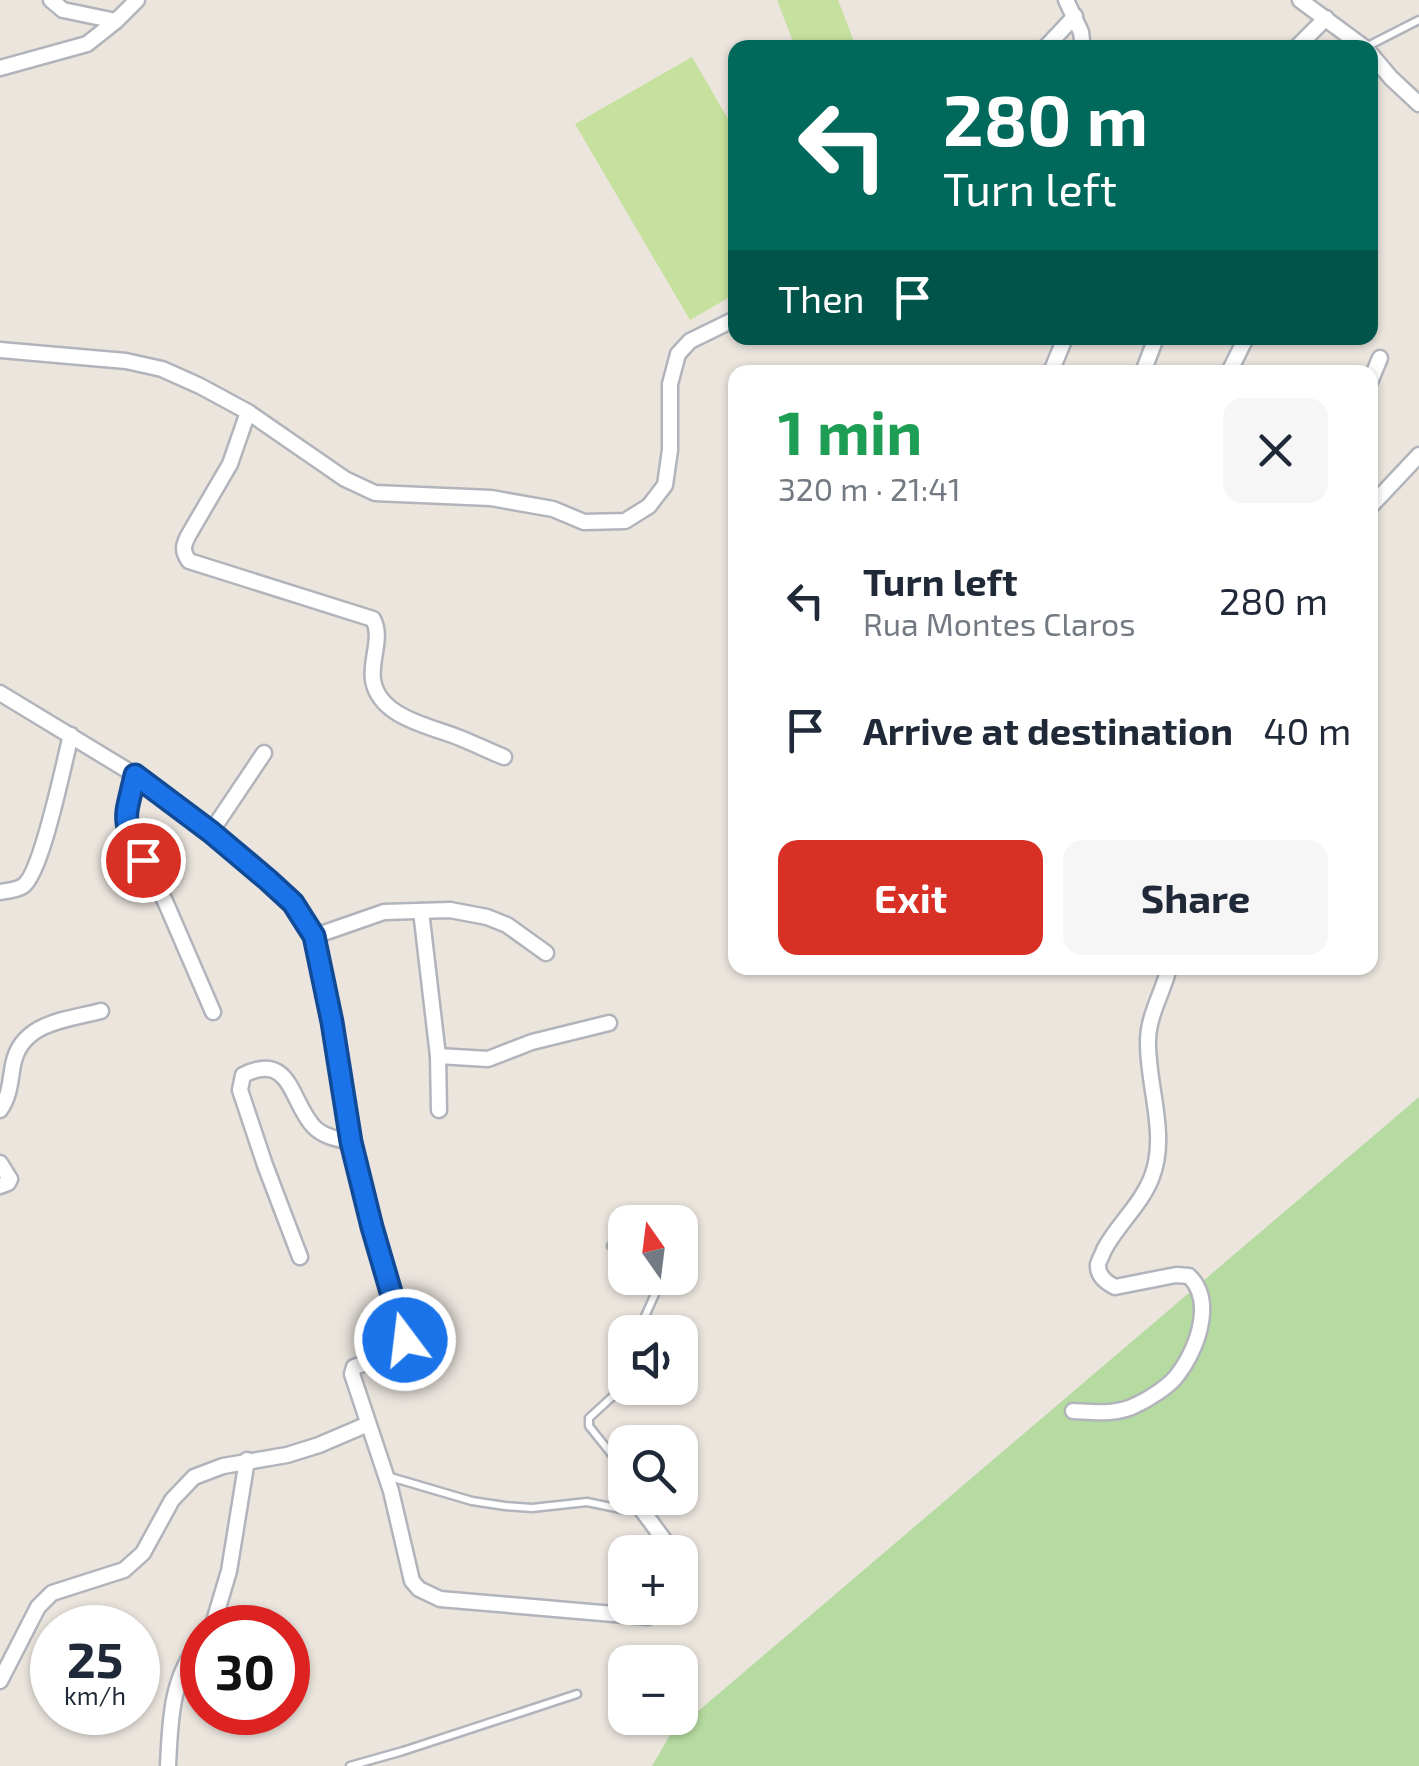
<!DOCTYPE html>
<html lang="en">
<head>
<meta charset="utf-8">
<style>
  body { margin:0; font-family:"Exo 2",sans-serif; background:#f6f6f7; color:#1f2937; height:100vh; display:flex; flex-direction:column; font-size:38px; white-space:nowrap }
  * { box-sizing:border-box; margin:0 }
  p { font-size:32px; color:#747a83 }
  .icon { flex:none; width:55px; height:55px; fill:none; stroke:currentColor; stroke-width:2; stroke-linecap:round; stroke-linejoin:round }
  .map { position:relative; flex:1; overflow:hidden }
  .drawer { position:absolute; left:728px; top:365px; width:650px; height:610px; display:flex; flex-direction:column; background:#fff; border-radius:20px; box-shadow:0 2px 8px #0004 }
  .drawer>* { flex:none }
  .hud { position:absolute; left:728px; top:40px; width:650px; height:305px; border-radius:20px; box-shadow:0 2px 8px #0004; background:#00695c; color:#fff; overflow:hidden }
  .needle { width:65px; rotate:346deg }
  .fabs { position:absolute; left:608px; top:1205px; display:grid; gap:20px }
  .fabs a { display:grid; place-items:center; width:90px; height:90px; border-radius:20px; background:#fff; box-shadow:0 2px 8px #0004; font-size:50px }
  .speed { position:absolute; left:30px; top:1605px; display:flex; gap:20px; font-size:50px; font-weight:700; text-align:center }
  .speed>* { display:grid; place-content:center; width:130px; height:130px; border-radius:50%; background:#fff; box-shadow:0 2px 8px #0004; line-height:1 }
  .speed small { font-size:25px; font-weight:400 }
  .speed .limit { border:15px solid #d22; background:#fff; color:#111 }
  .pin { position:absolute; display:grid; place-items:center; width:85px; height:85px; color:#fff; margin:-42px; border:5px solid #fff; border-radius:50%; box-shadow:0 2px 10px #0007 }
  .me { position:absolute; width:110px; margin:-55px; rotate:345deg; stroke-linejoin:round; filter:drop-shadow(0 0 8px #0008) }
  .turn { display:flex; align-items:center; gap:35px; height:210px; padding:0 50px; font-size:45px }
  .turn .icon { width:130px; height:130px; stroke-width:2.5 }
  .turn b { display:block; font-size:70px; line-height:85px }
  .then { display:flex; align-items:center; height:95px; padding:0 50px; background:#0003; gap:20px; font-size:38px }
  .round { display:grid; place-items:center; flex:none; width:105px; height:105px; border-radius:20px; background:#f6f6f7 }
  .summary { display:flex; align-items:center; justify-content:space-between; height:170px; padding:0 50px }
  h1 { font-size:60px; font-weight:700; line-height:75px; color:#1e9e55 }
  .primary-button { display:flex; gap:20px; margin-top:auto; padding:20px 50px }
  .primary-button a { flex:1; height:115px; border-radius:20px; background:#d93025; color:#fff; font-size:40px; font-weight:700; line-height:115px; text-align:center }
  .primary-button a+a { background:#f6f6f7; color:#1f2937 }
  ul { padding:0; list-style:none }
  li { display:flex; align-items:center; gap:30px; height:130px; padding:0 50px }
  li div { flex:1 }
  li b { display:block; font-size:38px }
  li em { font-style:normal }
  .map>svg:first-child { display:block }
  .green { fill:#b6dba1 }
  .pitch { fill:#c6e19e }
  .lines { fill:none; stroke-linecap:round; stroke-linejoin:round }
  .service-casing { stroke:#b2b4bc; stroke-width:11 }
  .minor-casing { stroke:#b2b4bc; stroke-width:19 }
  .service { stroke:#fff; stroke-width:6 }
  .minor { stroke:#fff; stroke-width:14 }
  .route-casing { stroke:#114b97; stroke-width:25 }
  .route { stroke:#1a73e8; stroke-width:18 }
</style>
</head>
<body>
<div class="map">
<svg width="1419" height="1766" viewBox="0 0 1419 1766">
  <rect width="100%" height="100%" fill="#ebe5de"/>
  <path class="green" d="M1419,1097V1766H652L670,1735Z"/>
  <g class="pitch">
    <path d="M777,0H838L856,47H795Z"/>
    <path d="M692,57L735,131V294L690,320L575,124Z"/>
  </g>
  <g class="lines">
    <defs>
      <g id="service">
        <path d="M1366,47L1419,20"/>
        <path d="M611,1246L625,1242"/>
        <path d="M638,1332L655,1294L658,1278"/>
        <path d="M625,1367L613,1396L589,1418V1426L625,1471"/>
        <path d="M387,1476L472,1501L505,1506L532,1508L587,1502L621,1509L642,1510L639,1498"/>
        <path d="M350,1766L403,1751L577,1694"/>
      </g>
      <g id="minor">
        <path d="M51,0L63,10L116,21"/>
        <path d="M1066,0L1081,32L1083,48"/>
        <path d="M1300,0L1365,48"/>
        <path d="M1045,48L1075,16"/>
        <path d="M1296,48L1326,18"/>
        <path d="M1370,53L1391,78L1419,104"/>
        <path d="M0,68L87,44L116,21L137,0"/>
        <path d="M0,350L126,361L162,369L200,386L248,412L345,479L375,493L491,498L553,509L584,522L625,521L649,506L665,485L670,450V384L678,354L690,341L735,319"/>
        <path d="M1051,372L1065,338"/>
        <path d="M1143,372L1156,338"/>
        <path d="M1229,372L1246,338"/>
        <path d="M1370,382L1380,358"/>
        <path d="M248,412L230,464L188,536C183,546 182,551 189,561L373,619C383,638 370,659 373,680C379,718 431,726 460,738C475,744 489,751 504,757"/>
        <path d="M1370,507L1419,455"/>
        <path d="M0,693L135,775L211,832L268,880L293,903L305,919L315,936L318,950L351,1142L372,1227L405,1340C400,1371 376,1357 354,1367L352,1374L391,1491L412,1581L419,1589L440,1599L648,1617L670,1608"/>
        <path d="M135,775L125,813L126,827L165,901L213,1012"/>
        <path d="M211,832L264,753"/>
        <path d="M0,892C7,891 17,890 23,886C42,873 64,762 71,735"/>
        <path d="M421,911L438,1056L439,1110"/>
        <path d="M315,936L384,912L450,910L487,917L507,925L546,953"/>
        <path d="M438,1056L488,1059L532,1042L609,1023"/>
        <path d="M0,1110C10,1096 10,1081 13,1065C21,1022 66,1020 101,1011"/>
        <path d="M0,1163L10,1179L8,1183L0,1186"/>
        <path d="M300,1257L265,1165L240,1090L243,1075C292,1051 290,1102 314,1127C324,1137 338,1139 351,1142"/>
        <path d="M1073,1411C1094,1412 1117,1415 1136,1405C1149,1399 1166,1388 1175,1378C1196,1353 1216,1302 1189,1276L1176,1275L1115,1287C1107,1283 1097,1276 1098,1264C1098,1263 1104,1251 1104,1250C1117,1225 1140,1206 1151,1179C1169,1136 1147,1085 1148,1041C1148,1016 1163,992 1169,968"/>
        <path d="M642,1510L673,1552"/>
        <path d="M680,1575V1591"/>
        <path d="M212,1628L229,1571L247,1460"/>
        <path d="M0,1681L38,1607L52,1593L124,1570L143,1553L172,1500L194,1477L223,1466L287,1455L319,1445L368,1424"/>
        <path d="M168,1766C170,1722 171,1674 202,1641"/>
      </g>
    </defs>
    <use href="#service" class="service-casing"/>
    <use href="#minor" class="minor-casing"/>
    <use href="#service" class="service"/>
    <use href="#minor" class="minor"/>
  </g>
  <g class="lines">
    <defs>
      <path id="route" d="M143,860C120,816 125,821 135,775L211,832L268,880L293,903L314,936L332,1022L351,1142L372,1227L405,1340"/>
    </defs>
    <use href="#route" class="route-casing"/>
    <use href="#route" class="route"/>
  </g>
</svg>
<div class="fabs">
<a><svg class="needle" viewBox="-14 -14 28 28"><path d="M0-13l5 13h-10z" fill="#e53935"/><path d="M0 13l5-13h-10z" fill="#747a83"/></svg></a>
<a><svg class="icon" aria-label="sound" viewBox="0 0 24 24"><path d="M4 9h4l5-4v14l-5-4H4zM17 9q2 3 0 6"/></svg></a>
<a><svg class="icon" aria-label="search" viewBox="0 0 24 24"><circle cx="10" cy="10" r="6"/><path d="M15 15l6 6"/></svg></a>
<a>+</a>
<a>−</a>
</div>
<div class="speed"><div>25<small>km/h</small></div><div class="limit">30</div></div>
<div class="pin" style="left:143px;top:860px;background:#d93025"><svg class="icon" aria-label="arrive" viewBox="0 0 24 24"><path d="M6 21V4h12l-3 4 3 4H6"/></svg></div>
<svg class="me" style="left:405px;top:1340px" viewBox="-20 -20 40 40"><circle r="17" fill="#1a73e8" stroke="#fff" stroke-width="3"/><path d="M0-11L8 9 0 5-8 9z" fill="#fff"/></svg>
<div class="hud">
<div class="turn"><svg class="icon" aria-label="left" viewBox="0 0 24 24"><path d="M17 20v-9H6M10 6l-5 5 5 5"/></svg><div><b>280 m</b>Turn left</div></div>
<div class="then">Then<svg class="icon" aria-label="arrive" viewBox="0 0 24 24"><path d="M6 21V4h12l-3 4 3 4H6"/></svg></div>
</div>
<section class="drawer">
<div class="summary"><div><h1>1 min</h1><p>320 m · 21:41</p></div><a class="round"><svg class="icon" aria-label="close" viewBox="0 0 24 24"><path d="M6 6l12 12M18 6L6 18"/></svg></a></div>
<ul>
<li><svg class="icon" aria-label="left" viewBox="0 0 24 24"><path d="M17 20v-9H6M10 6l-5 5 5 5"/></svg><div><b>Turn left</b><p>Rua Montes Claros</p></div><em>280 m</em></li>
<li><svg class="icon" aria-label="arrive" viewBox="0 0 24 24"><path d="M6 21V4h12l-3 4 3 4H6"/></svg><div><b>Arrive at destination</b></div><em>40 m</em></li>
</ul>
<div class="primary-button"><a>Exit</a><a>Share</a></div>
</section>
</div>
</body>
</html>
